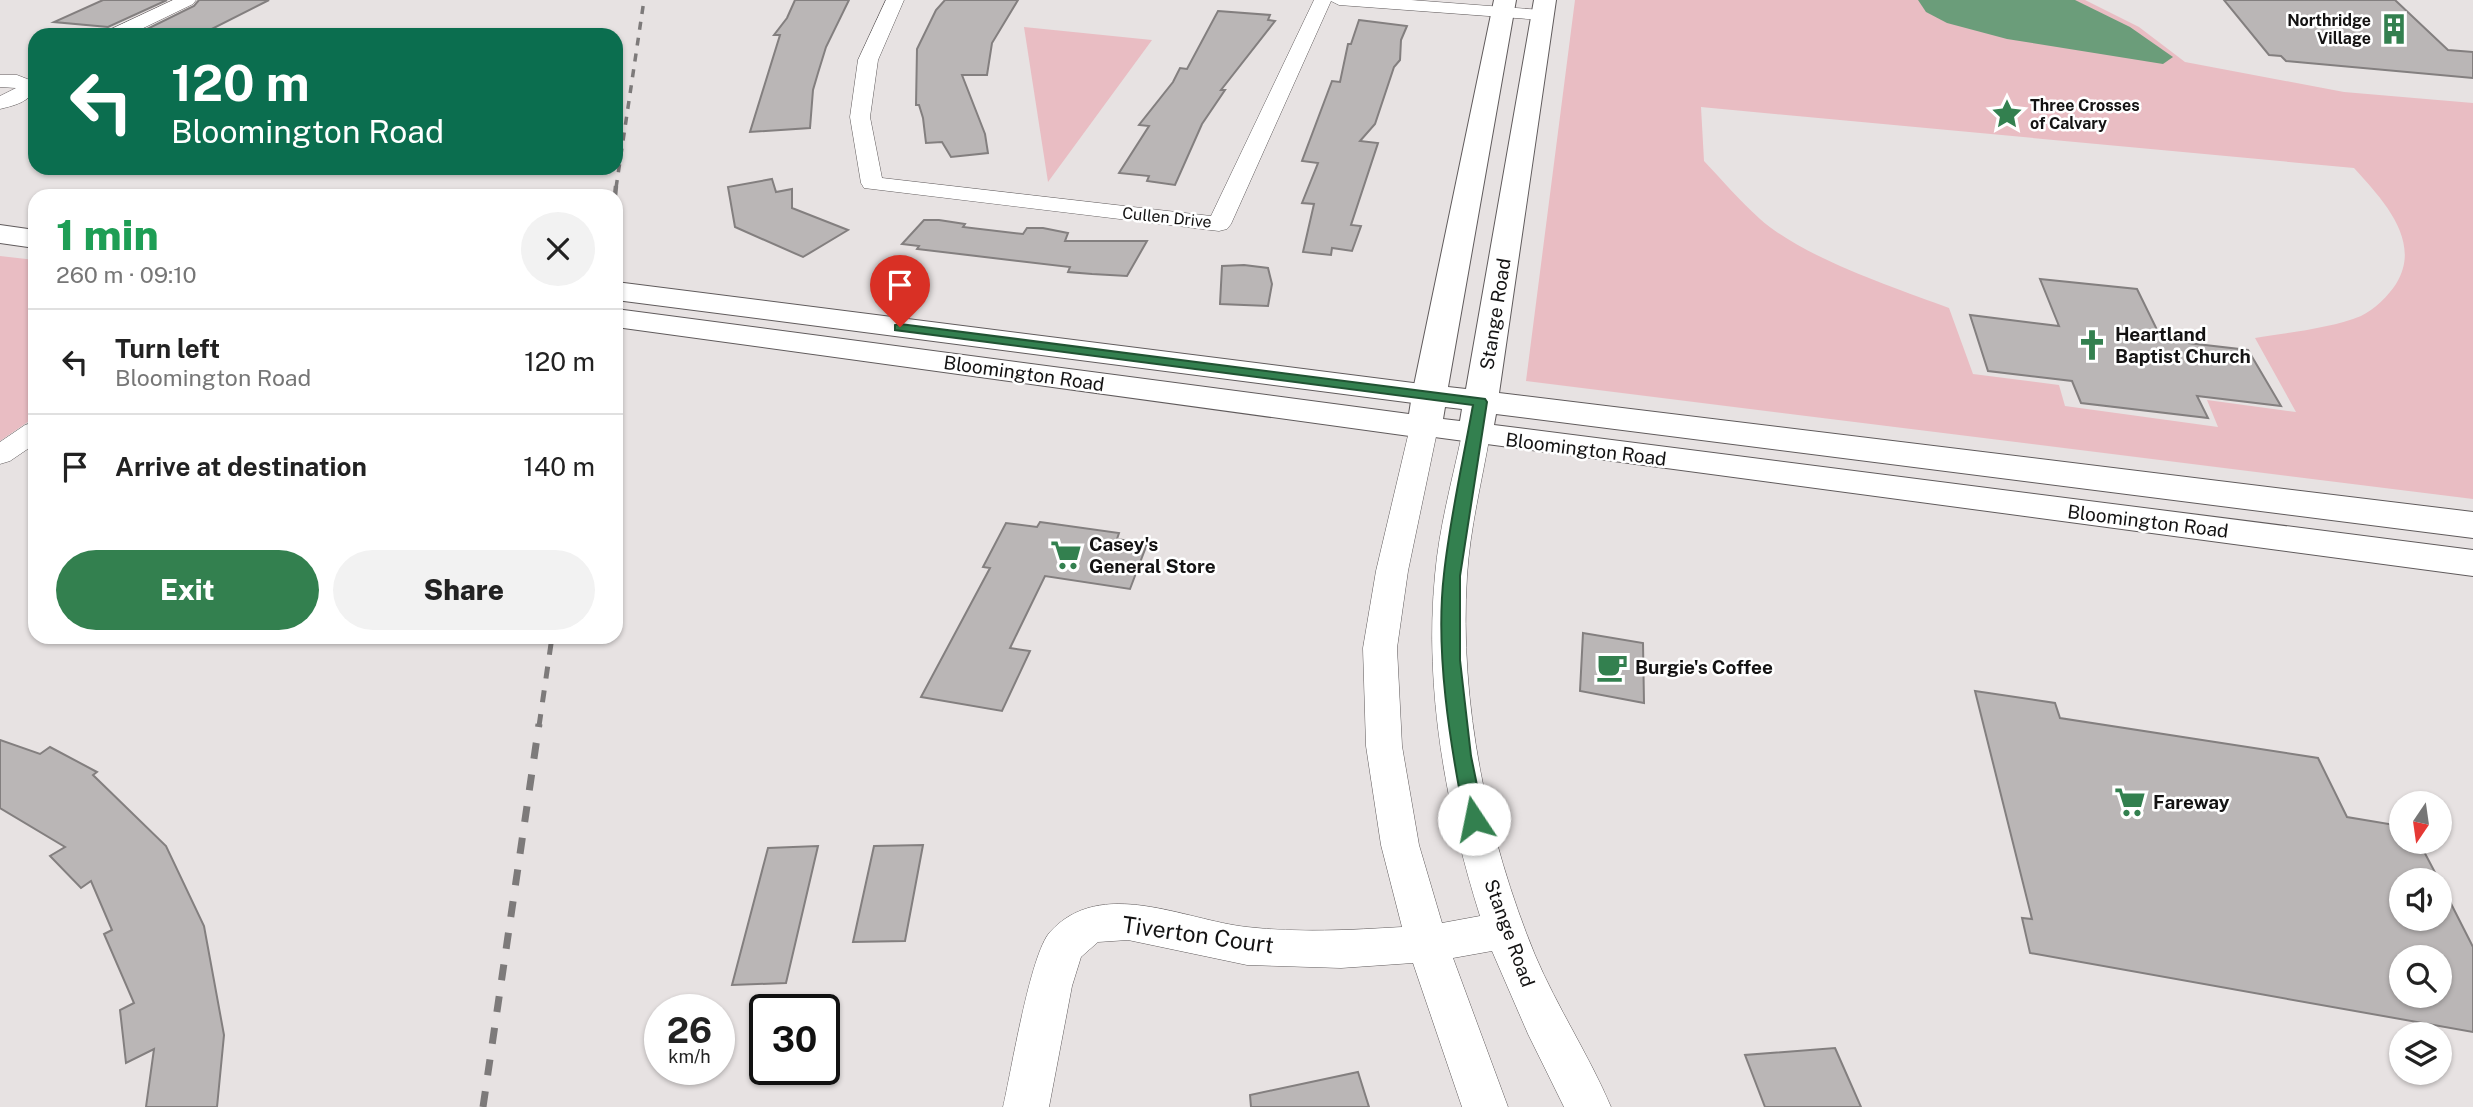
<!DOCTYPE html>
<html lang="en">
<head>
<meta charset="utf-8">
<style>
  body { margin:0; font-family:"Public Sans",sans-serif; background:#f2f2f2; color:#222; height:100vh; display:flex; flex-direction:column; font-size:26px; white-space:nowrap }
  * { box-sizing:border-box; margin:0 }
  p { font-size:23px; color:#767676 }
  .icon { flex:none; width:38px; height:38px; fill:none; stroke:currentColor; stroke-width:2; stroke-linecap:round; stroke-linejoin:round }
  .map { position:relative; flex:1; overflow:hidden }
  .details { position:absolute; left:28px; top:189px; width:595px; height:455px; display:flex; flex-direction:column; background:#fff; border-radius:21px; box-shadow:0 2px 5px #0004 }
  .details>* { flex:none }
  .guide { position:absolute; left:28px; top:28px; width:595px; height:147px; border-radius:21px; box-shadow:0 2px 5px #0004; background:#0b6e4f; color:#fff; overflow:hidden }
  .needle { width:46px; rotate:193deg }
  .fabs { position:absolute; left:2389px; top:791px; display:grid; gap:14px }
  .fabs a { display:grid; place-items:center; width:63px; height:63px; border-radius:50%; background:#fff; box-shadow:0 2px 5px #0004; font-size:35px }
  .speed { position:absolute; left:644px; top:994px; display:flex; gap:14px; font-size:35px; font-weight:700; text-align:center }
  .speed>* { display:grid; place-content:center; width:91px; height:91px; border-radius:50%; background:#fff; box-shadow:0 2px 5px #0004; line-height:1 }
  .speed small { font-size:18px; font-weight:400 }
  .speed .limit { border:4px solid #111; border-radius:10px; background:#fff; color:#111 }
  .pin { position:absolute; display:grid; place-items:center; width:60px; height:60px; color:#fff; margin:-72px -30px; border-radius:50% 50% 50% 0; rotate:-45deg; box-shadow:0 0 7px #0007 }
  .pin .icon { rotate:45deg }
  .me { position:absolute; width:77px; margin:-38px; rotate:349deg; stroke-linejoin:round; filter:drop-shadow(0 0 5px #0008) }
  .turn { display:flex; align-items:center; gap:24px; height:147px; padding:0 28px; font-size:32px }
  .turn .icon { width:91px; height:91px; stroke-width:2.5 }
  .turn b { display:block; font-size:49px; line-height:60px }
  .round { display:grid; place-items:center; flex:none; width:74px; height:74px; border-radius:37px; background:#f2f2f2 }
  .head { display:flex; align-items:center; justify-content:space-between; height:119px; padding:0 28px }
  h1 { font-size:42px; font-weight:800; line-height:52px; color:#1e9e55 }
  .action { display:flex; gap:14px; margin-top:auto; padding:14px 28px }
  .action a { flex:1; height:80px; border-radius:42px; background:#33804f; color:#fff; font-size:28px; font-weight:800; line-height:80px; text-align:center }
  .action a+a { background:#f2f2f2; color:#222 }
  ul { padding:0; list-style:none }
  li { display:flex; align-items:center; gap:21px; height:105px; padding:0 28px; border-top:2px solid #e0e0e0 }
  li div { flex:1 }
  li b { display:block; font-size:26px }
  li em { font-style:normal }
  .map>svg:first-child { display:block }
  .green { fill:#e9bdc3; fill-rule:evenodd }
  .water { fill:#6b9d7a }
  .building { fill:#bab6b6; stroke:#837f7f; stroke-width:2; fill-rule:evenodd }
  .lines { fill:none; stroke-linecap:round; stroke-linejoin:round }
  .minor-casing { stroke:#605b5c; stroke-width:1 }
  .tertiary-casing { stroke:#605b5c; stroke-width:2 }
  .secondary-casing { stroke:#605b5c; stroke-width:2 }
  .minor { fill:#fff; fill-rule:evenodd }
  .tertiary { fill:#fff; fill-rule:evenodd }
  .secondary { fill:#fff; fill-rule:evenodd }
  .rail-far3 { stroke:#7d7a7a; stroke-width:3.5; stroke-dasharray:8 8; stroke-linecap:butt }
  .rail-far2 { stroke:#7d7a7a; stroke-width:4.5; stroke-dasharray:10 10; stroke-linecap:butt }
  .rail-far1 { stroke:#7d7a7a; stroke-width:5; stroke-dasharray:12 12; stroke-linecap:butt }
  .rail { stroke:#7d7a7a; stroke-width:7; stroke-dasharray:16 16; stroke-linecap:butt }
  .route { fill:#33804f; stroke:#215333; stroke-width:2 }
  .labels { text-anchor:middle; stroke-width:5; stroke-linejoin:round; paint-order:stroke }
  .far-poi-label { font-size:16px; font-weight:bold; fill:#141313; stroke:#fff; text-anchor:end }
  .far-street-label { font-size:16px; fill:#141313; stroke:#fff }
  .street-label { font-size:19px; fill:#141313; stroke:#fff }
  .poi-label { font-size:19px; font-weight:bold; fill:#141313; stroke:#fff; text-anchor:start }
  .near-street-label { font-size:23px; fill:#141313; stroke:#fff }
</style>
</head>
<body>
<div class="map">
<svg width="2473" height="1107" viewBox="0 0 2473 1107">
  <rect width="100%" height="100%" fill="#e7e2e2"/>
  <g class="green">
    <path d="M1575,0H2085L2139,27L2185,62L2344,92L2473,103V499L1526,381ZM1701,107L2354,168C2382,199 2423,241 2396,284C2389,295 2374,310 2361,316C2332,328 2286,333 2255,338L2296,412L2207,400L2218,427L2065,406L2059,385L1973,374L1949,308C1893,287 1804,258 1760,219C1740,201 1722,180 1704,161Z"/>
    <path d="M1024,27L1152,40L1048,182Z"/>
    <path d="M0,256L35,260V417L0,441Z"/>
  </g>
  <path class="water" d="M1918,0H2075L2130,27L2173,57L2163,64L2007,39L1947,23L1926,12Z"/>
  <g class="building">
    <path d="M103,0H167L108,27L54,22Z"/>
    <path d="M199,0H269L200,35L143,31L194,6Z"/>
    <path d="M795,0H849L826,47L818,73L813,90L810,128L750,132L780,35H774L787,18Z"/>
    <path d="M945,0H1018L992,43L987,75H962L985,134L988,153L951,157L942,142L926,143L923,118L919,105H916L917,49L936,10Z"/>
    <path d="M2224,0H2395L2448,50L2473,52V78L2286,61L2281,56L2269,55Z"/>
    <path d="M1218,11L1270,15L1268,20L1275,21L1221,90H1225L1202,124L1175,185L1147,181L1149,176L1119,173L1149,126L1139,125L1173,82L1180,68L1187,69Z"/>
    <path d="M1359,20L1407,26L1401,40L1400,60L1394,67L1375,124L1360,141L1378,143L1351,225L1361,226L1352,251L1332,248L1331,255L1303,252L1314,204L1302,203L1318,163L1302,161L1332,81L1340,82L1348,44H1351Z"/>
    <path d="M772,179L776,192L792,189V208L848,230L803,257L735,227L728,187Z"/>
    <path d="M924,220H939L965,224L963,227L1023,234L1027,228H1043L1068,233L1065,241H1147L1127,276L1092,274L1068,272L1070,267L917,249L919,246L902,244Z"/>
    <path d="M1244,265L1268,268L1272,284L1268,306L1220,304L1222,266Z"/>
    <path d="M2040,279L2137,289L2162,340L2248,350L2281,406L2197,396L2208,418L2081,403L2072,381L1988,371L1970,315L2059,326Z"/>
    <path d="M1040,522L1119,533L1117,539L1147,544L1130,589L1045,576L1010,648L1030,651L1002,711L921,697L990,568L983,567L1006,523L1037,527Z"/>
    <path d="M1583,633L1643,643L1644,703L1580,691Z"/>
    <path d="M1975,691L2055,703L2060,718L2318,758L2347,817L2401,826V842H2419L2439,880H2401V919H2440V882L2473,947V1032L2030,953L2022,918L2032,919ZM2401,957H2440V996H2401Z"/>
    <path d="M0,740L40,754L50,747L97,772L93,775L166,846L204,926L224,1035L217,1107H146L154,1049L126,1063L120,1010L134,1003L104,934L112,930L91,881L81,888L50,856L65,847L0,808Z"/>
    <path d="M923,845L905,941L853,942L874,846Z"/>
    <path d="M818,846L786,983L732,985L768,848Z"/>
    <path d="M1835,1048L1861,1107H1765L1745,1055Z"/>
    <path d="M1358,1072L1369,1107H1251L1250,1095Z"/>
  </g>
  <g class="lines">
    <defs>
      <g id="minor">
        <path d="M173,0H196L193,4L129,35H105L107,31Z"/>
        <path d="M886,0H904L878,60L870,117L882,178L1211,216L1314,0H1411L1542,10L1551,15L1542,20L1339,5L1331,1L1231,224L1227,229L1219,231L864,188L861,183L850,117L858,60Z"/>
        <path d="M0,75H17L35,82C35,101 16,105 0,109V96L16,88L0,87Z"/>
        <path d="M1424,418L1434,421L1438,427L1408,571L1397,648L1402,746L1419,845L1442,923L1480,916C1446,808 1424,689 1435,575C1439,528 1452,481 1462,434L1466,428L1476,425L1486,428L1490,434C1482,481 1470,528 1467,576C1459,702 1487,838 1535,955C1557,1007 1589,1055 1611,1107H1564L1528,1034L1492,951L1453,958L1508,1107H1462L1413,963L1341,968L1247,965L1128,940L1098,942L1081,957L1072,986L1049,1107H1003C1011,1073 1030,954 1050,932C1101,876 1184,920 1247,927C1298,933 1351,930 1402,927L1381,845L1366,746L1363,648L1376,571L1410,427L1414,421Z"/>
        <path d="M35,422V444L10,461L0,464V442L25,425Z"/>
      </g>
      <g id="tertiary">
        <path d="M0,225L35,230V248L0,243Z"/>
        <path d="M616,282L1429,385L1441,388L1446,395L1441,402L1429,405L616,300Z"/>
        <path d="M616,309L1424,416L1436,420L1441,427L1436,434L1424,438L616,327Z"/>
      </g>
      <path id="secondary" d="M1494,0H1516L1448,387L1466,389L1534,0H1556L1499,393L2473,512V538L1496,414L1494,425L2473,550V576L1412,434L1407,427L1412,395ZM1445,407L1462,409L1460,421L1443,419Z"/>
    </defs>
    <use href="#minor" class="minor-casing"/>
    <use href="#tertiary" class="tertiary-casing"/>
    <use href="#secondary" class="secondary-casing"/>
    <use href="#minor" class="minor"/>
    <use href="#tertiary" class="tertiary"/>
    <use href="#secondary" class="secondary"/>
    <path class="rail-far3" d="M616,188L644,0"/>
    <path class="rail-far2" d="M615,196L616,186"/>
    <path class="rail-far1" d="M539,726L552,637"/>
    <path class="rail" d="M483,1107L539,724"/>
  </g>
  <path class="route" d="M900,324L1485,399L1487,402L1460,576V660L1471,756L1484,819L1481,825L1474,827L1467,825L1465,819C1450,744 1435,651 1444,574C1450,518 1463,461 1473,405L895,330V325Z"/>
  <defs>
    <symbol id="building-bare" viewBox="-9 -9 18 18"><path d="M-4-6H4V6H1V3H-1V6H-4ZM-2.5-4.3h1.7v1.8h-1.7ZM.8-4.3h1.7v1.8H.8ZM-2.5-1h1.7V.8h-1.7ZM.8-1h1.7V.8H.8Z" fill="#33804f" stroke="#fff" stroke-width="2.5" paint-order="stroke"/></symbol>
    <symbol id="sight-bare" viewBox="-9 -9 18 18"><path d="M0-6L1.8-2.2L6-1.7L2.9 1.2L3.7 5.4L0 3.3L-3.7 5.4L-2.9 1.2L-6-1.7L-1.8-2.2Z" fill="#33804f" stroke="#fff" stroke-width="2.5" paint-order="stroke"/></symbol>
    <symbol id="church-bare" viewBox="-9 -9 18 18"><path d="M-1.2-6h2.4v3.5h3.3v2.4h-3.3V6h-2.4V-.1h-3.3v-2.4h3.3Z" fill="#33804f" stroke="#fff" stroke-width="2.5" paint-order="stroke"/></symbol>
    <symbol id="supermarket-bare" viewBox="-9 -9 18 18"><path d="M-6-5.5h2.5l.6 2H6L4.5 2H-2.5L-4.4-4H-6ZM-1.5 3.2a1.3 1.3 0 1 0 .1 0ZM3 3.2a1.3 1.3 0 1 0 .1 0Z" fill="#33804f" stroke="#fff" stroke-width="2.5" paint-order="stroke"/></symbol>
    <symbol id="cafe-bare" viewBox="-9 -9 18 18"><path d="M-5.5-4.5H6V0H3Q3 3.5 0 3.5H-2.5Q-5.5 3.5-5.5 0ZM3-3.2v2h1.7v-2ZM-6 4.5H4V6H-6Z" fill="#33804f" stroke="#fff" stroke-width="2.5" paint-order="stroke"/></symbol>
  </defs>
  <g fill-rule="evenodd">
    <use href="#building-bare" x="2372" y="7" width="44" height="44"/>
    <use href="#sight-bare" x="1985" y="92" width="44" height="44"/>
    <use href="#church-bare" x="2070" y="323" width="44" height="44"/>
    <use href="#supermarket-bare" x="1044" y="533" width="44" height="44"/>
    <use href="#cafe-bare" x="1590" y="645" width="44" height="44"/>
    <use href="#supermarket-bare" x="2108" y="780" width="44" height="44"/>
  </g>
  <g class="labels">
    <g class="far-poi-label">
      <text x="2371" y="26">Northridge<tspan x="2371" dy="18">Village</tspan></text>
      <text x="2030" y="111" text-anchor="start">Three Crosses<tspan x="2030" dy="18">of Calvary</tspan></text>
    </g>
    <g class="far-street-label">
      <text transform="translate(1167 217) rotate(6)" y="6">Cullen Drive</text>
    </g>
    <g class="street-label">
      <text transform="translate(1495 314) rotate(-81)" y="7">Stange Road</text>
      <text transform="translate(1024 373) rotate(8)" y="7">Bloomington Road</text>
      <text transform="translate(1586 449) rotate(7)" y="7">Bloomington Road</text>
      <text transform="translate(2148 521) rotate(7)" y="7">Bloomington Road</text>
      <text transform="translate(1510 933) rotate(70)" y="7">Stange Road</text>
    </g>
    <g class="poi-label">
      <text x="2115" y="341">Heartland<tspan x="2115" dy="22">Baptist Church</tspan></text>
      <text x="1089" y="551">Casey's<tspan x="1089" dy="22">General Store</tspan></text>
      <text x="1635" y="674">Burgie's Coffee</text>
      <text x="2153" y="809">Fareway</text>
    </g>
    <g class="near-street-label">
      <text transform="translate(1198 935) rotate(8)" y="8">Tiverton Court</text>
    </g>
  </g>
</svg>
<div class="fabs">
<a><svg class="needle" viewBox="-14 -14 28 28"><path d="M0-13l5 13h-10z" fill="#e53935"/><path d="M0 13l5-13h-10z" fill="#767676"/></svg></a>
<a><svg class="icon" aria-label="sound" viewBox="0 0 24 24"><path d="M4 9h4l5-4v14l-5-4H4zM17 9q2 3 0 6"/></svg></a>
<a><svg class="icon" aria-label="search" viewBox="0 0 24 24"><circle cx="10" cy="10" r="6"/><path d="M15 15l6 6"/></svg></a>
<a><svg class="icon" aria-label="layers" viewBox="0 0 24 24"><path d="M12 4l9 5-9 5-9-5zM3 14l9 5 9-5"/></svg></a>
</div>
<div class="speed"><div>26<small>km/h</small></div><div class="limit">30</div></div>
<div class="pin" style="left:900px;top:327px;background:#d93025"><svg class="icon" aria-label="arrive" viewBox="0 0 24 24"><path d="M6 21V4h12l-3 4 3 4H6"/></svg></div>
<svg class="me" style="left:1474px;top:819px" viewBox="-20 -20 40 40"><circle r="19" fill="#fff"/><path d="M0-13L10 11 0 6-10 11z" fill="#33804f"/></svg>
<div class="guide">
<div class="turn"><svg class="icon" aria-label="left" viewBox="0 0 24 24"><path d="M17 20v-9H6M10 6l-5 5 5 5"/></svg><div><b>120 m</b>Bloomington Road</div></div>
</div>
<section class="details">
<div class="head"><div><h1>1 min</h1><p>260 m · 09:10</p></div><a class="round"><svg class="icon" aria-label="close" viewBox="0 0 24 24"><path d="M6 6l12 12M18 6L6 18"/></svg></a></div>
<ul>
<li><svg class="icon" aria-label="left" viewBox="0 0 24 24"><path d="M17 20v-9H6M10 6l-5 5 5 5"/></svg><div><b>Turn left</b><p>Bloomington Road</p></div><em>120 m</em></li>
<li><svg class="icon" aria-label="arrive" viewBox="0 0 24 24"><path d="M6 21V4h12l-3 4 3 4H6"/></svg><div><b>Arrive at destination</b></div><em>140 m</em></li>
</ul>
<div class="action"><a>Exit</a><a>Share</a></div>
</section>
</div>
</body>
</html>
